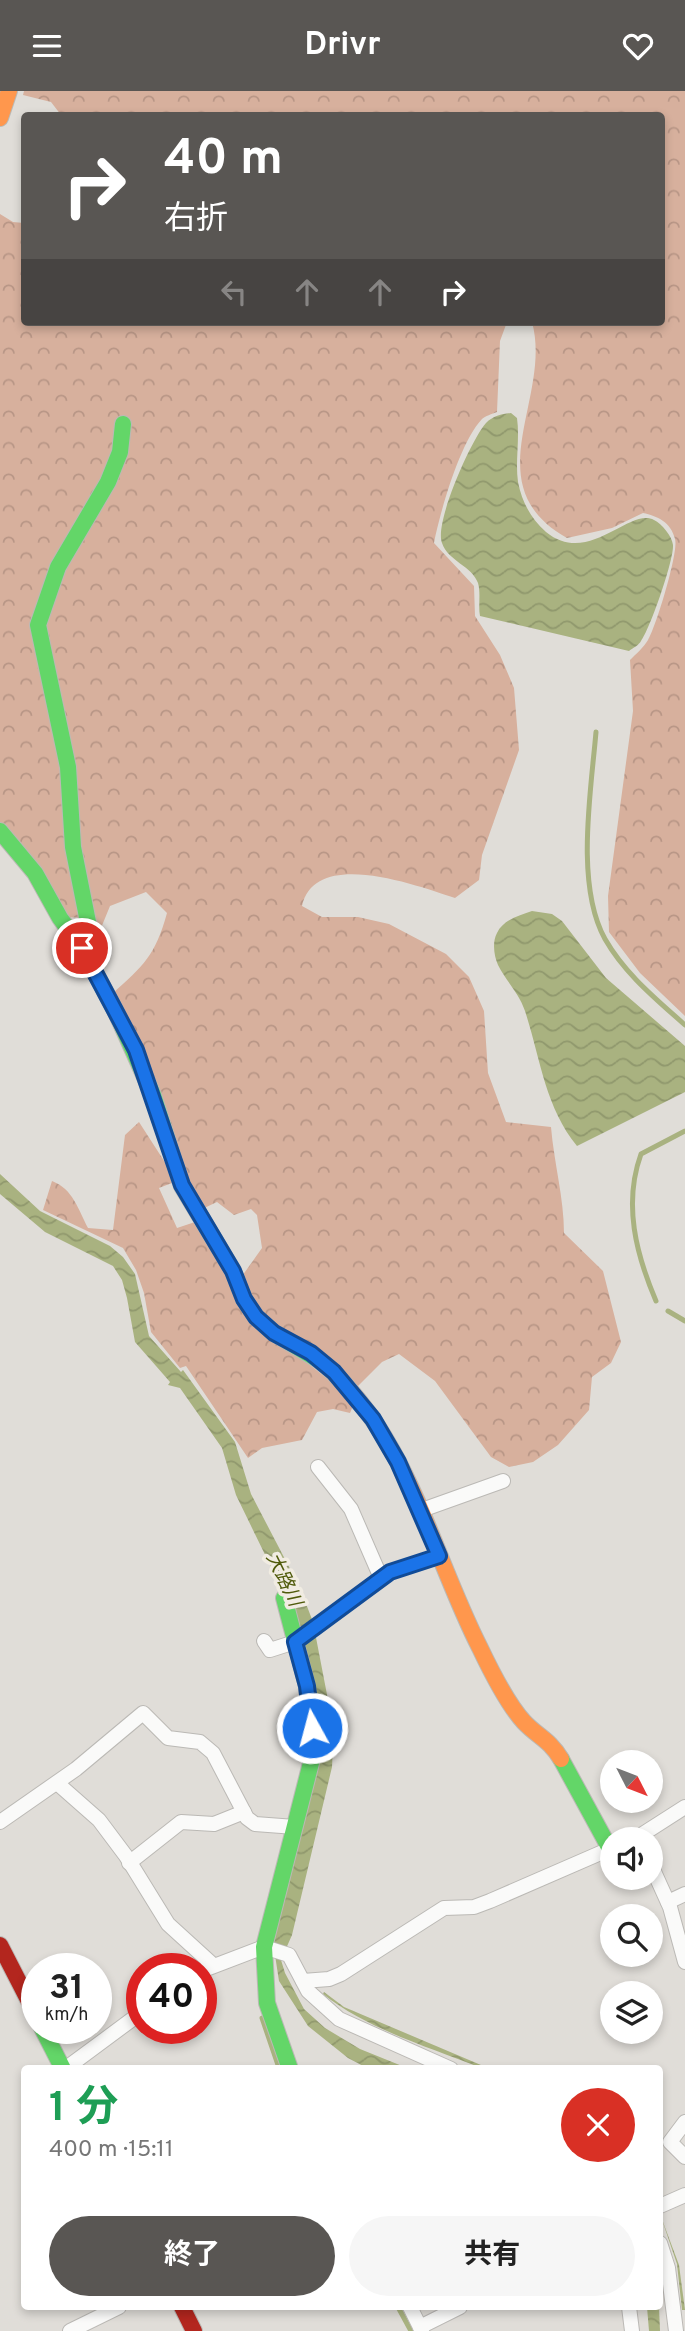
<!DOCTYPE html>
<html lang="ja">
<head>
<meta charset="utf-8">
<style>
  body { margin:0; font-family:Overpass,"Noto Sans JP",sans-serif; background:#f6f6f6; color:#222; height:100vh; display:flex; flex-direction:column; font-size:26px; white-space:nowrap }
  * { box-sizing:border-box; margin:0 }
  p { font-size:23px; color:#767676 }
  .icon { flex:none; width:38px; height:38px; fill:none; stroke:currentColor; stroke-width:2; stroke-linecap:round; stroke-linejoin:round }
  .map { position:relative; flex:1; overflow:hidden }
  .drawer { position:absolute; left:21px; top:1974px; width:642px; height:245px; display:flex; flex-direction:column; background:#fff; border-radius:7px; box-shadow:0 4px 10px #0003 }
  .drawer>* { flex:none }
  .hud { position:absolute; left:21px; top:21px; width:644px; height:214px; border-radius:7px; box-shadow:0 4px 10px #0003; background:#595653; color:#fff; overflow:hidden }
  .needle { width:46px; rotate:132deg }
  .tools { position:absolute; left:600px; top:1659px; display:grid; gap:14px }
  .tools a { display:grid; place-items:center; width:63px; height:63px; border-radius:50%; background:#fff; box-shadow:0 4px 10px #0003; font-size:35px }
  .speed { position:absolute; left:21px; top:1862px; display:flex; gap:14px; font-size:35px; font-weight:700; text-align:center }
  .speed>* { display:grid; place-content:center; width:91px; height:91px; border-radius:50%; background:#fff; box-shadow:0 4px 10px #0003; line-height:1 }
  .speed small { font-size:18px; font-weight:400 }
  .speed .limit { border:10px solid #d22; background:#fff; color:#111 }
  .pin { position:absolute; display:grid; place-items:center; width:60px; height:60px; color:#fff; margin:-30px; border:4px solid #fff; border-radius:50%; box-shadow:0 2px 7px #0007 }
  .me { position:absolute; width:77px; margin:-38px; rotate:353deg; stroke-linejoin:round; filter:drop-shadow(0 0 5px #0008) }
  .turn { display:flex; align-items:center; gap:24px; height:147px; padding:0 28px; font-size:32px }
  .turn .icon { width:91px; height:91px; stroke-width:2.5 }
  .turn b { display:block; font-size:49px; line-height:60px }
  .lanes { display:flex; align-items:center; height:66px; padding:0 28px; background:#0003; justify-content:center; gap:35px; direction:ltr }
  .lanes .off { opacity:.35 }
  .round { display:grid; place-items:center; flex:none; width:74px; height:74px; border-radius:37px; background:#f6f6f6 }
  .overview { display:flex; align-items:center; justify-content:space-between; height:119px; padding:0 28px }
  h1 { font-size:42px; font-weight:700; line-height:52px; color:#1e9e55 }
  .cta { display:flex; gap:14px; margin-top:auto; padding:14px 28px }
  .cta a { flex:1; height:80px; border-radius:42px; background:#595653; color:#fff; font-size:28px; font-weight:700; line-height:80px; text-align:center }
  .cta a+a { background:#f6f6f6; color:#222 }
  header { display:flex; justify-content:space-between; align-items:center; height:91px; padding:0 28px; background:#595653; color:#fff; font-size:32px; font-weight:700 }
  .map>svg:first-child { display:block }
  .forest { fill:url(#forest-crowns) }
  .water { fill:url(#water-waves) }
  .lines { fill:none; stroke-linecap:round; stroke-linejoin:round }
  .stream { stroke:#a9b280; stroke-width:5 }
  .street-casing { stroke:#bbb9b5; stroke-width:16 }
  .fast-casing { stroke:#bbb9b5; stroke-width:18 }
  .slow-casing { stroke:#bbb9b5; stroke-width:18 }
  .jam-casing { stroke:#bbb9b5; stroke-width:18 }
  .street { stroke:#fafaf9; stroke-width:14 }
  .fast { stroke:#63d668; stroke-width:16 }
  .slow { stroke:#ff974d; stroke-width:16 }
  .jam { stroke:#b3261e; stroke-width:16 }
  .route-casing { stroke:#114b97; stroke-width:18 }
  .route { stroke:#1a73e8; stroke-width:12 }
  .labels { text-anchor:middle; stroke-width:7; stroke-linejoin:round; paint-order:stroke }
  .water-label { font-size:19px; font-style:italic; fill:#505b0b; stroke:#f1ece2 }
</style>
</head>
<body>
<header><svg class="icon" aria-label="menu" viewBox="0 0 24 24"><path d="M4 6h16M4 12h16M4 18h16"/></svg>Drivr<svg class="icon" aria-label="heart" viewBox="0 0 24 24"><path d="M12 20l-8-8c-3-5 5-10 8-4 3-6 11-1 8 4z"/></svg></header>
<div class="map">
<svg width="685" height="2240" viewBox="0 0 685 2240">
  <defs>
    <pattern id="forest-crowns" width="20" height="18" patternUnits="userSpaceOnUse" patternTransform="scale(1.75)"><rect width="20" height="18" fill="#d7b09d"/><path d="M2 6a3 3 0 1 1 6 0M12 15a3 3 0 1 1 6 0" fill="none" stroke="#b89686"/></pattern>
    <pattern id="water-waves" width="16" height="10" patternUnits="userSpaceOnUse" patternTransform="scale(1.75)"><rect width="16" height="10" fill="#a9b280"/><path d="M0 5q4-4 8 0t8 0" fill="none" stroke="#90986d"/></pattern>
  </defs>
  <rect width="100%" height="100%" fill="#e0ddd8"/>
  <g class="forest">
    <path d="M24,0H685V925L640,882L609,841L608,805L633,620L630,569C636,563 644,556 648,549C656,536 679,460 675,448C671,431 657,425 643,422L612,437L567,447C473,394 553,307 532,231H662V24H61L51,11L23,4Z"/>
    <path d="M0,123L13,131L24,132V231H507L500,250L497,321C492,323 485,325 482,328C460,351 440,421 434,452L474,495L475,525L500,564L514,597L519,659L482,764L479,789L455,807C418,795 315,756 302,815L322,826H358L389,833L446,863L469,886L484,920L488,982L506,1031L551,1036C554,1072 564,1107 564,1142L603,1180L621,1251L611,1272L592,1286L589,1319L558,1354L533,1371L509,1376L491,1366L435,1290L399,1263L382,1271L354,1299C342,1285 330,1272 315,1261C280,1235 257,1236 240,1188L262,1157L257,1124L251,1118L234,1124L217,1111L200,1119L183,1087L152,990L112,903C144,874 155,865 167,822L146,801L110,815L101,837L93,839L72,729L70,674L41,534L60,477L87,436L122,365L124,332H120L116,362L104,391L56,476L35,532L56,631L66,689L69,751L85,827L64,826L30,769L0,733Z"/>
    <path d="M139,1031L177,1090L159,1097L177,1137L198,1130L280,1250L355,1310L350,1322L333,1318L317,1321L302,1349L262,1357L248,1367L186,1275L180,1277L151,1241L144,1202L136,1179L123,1157L43,1119L52,1090C73,1098 78,1118 88,1137L113,1139L125,1044Z"/>
  </g>
  <g class="water">
    <path d="M511,322L517,327C520,348 515,370 518,391C522,411 531,428 546,441C589,476 629,416 654,429C662,433 672,445 673,454C674,469 650,538 641,550C639,554 633,557 629,560L480,525C478,515 481,502 478,492C472,475 448,470 442,452C434,432 471,349 486,332C493,325 502,323 511,322Z"/>
    <path d="M532,820L552,823L562,830L606,887L685,955V1001L577,1055C545,1016 540,966 525,920C519,902 506,890 498,874C494,865 492,851 497,842C503,829 520,824 532,820Z"/>
    <path d="M0,1083L40,1120L110,1155L123,1166L135,1183L149,1245L181,1281L183,1279L235,1351L251,1403L300,1497L313,1531L329,1614L333,1655L332,1676L292,1844L281,1869L285,1882L304,1918L325,1937L360,1958L407,1977H367L348,1967L308,1935L279,1890L273,1851L319,1672L287,1509L236,1404L222,1357L180,1297L168,1294L170,1291L135,1251L127,1207L122,1189L113,1175L45,1141L0,1103Z"/>
    <path d="M324,1901L344,1916L488,1977H481C429,1956 367,1938 323,1903Z"/>
    <path d="M660,2123L679,2174L685,2219H682L677,2173Z"/>
    <path d="M647,2216H659L660,2240H649Z"/>
  </g>
  <g class="lines">
    <g class="stream">
      <path d="M596,641C591,700 575,794 605,848C625,883 656,908 685,934"/>
      <path d="M656,1210C636,1163 623,1113 641,1063L685,1040"/>
      <path d="M668,1220L685,1230"/>
      <path d="M262,1927L278,1974"/>
      <path d="M398,2216L411,2240"/>
    </g>
    <defs>
      <g id="street">
        <path d="M318,1376L351,1418L381,1487"/>
        <path d="M419,1420L503,1390"/>
        <path d="M264,1550L270,1559L295,1551L390,1481L439,1465"/>
        <path d="M57,1692L99,1729L126,1765L168,1833L213,1874"/>
        <path d="M0,1731L76,1678L143,1622L168,1647L200,1651L213,1662L247,1727L255,1733L295,1736"/>
        <path d="M635,1748L685,1716"/>
        <path d="M129,1772L181,1731L214,1733L244,1721"/>
        <path d="M651,1774L670,1816L685,1871"/>
        <path d="M668,1811L685,1803"/>
        <path d="M201,1880L264,1856L289,1864L308,1900L339,1928L451,1978"/>
        <path d="M303,1890L329,1888L341,1883L444,1817L474,1816L490,1810L612,1757"/>
        <path d="M65,1978L142,1921"/>
        <path d="M685,2031L670,2051L685,2066"/>
        <path d="M660,2115L685,2104"/>
        <path d="M660,2152L668,2177L676,2240"/>
        <path d="M410,2216L422,2240"/>
        <path d="M629,2216L632,2240"/>
        <path d="M420,2236L460,2216"/>
        <path d="M70,2240L119,2216"/>
      </g>
      <g id="fast">
        <path d="M0,740L35,782L60,827L82,857L115,919L153,1004L182,1095L233,1180L244,1208L256,1226L274,1242L320,1270"/>
        <path d="M88,868L92,851L73,756L68,676L38,534L58,476L108,391L120,361L123,333"/>
        <path d="M284,1507L307,1595L313,1664L264,1856L267,1912L290,1978"/>
        <path d="M561,1668L610,1758"/>
        <path d="M42,1937L63,1978"/>
      </g>
      <g id="slow">
        <path d="M0,27L9,0"/>
        <path d="M320,1270C407,1341 431,1461 480,1557C490,1578 508,1614 524,1631C537,1645 550,1649 561,1668"/>
      </g>
      <g id="jam">
        <path d="M0,1854L37,1926"/>
        <path d="M182,2216L194,2240"/>
      </g>
    </defs>
    <use href="#street" class="street-casing"/>
    <use href="#fast" class="fast-casing"/>
    <use href="#slow" class="slow-casing"/>
    <use href="#jam" class="jam-casing"/>
    <use href="#street" class="street"/>
    <use href="#fast" class="fast"/>
    <use href="#slow" class="slow"/>
    <use href="#jam" class="jam"/>
  </g>
  <g class="lines">
    <defs>
      <path id="route" d="M82,857L136,959L182,1094L233,1180L244,1208L256,1226L274,1242L311,1262L334,1281L373,1328L398,1371L439,1465L390,1481L295,1551L307,1595L312,1637"/>
    </defs>
    <use href="#route" class="route-casing"/>
    <use href="#route" class="route"/>
  </g>
  <g class="labels">
    <g class="water-label">
      <text transform="translate(285 1488) rotate(64)" y="7">大路川</text>
    </g>
  </g>
</svg>
<div class="tools">
<a><svg class="needle" viewBox="-14 -14 28 28"><path d="M0-13l5 13h-10z" fill="#e53935"/><path d="M0 13l5-13h-10z" fill="#767676"/></svg></a>
<a><svg class="icon" aria-label="sound" viewBox="0 0 24 24"><path d="M4 9h4l5-4v14l-5-4H4zM17 9q2 3 0 6"/></svg></a>
<a><svg class="icon" aria-label="search" viewBox="0 0 24 24"><circle cx="10" cy="10" r="6"/><path d="M15 15l6 6"/></svg></a>
<a><svg class="icon" aria-label="layers" viewBox="0 0 24 24"><path d="M12 4l9 5-9 5-9-5zM3 14l9 5 9-5"/></svg></a>
</div>
<div class="speed"><div>31<small>km/h</small></div><div class="limit">40</div></div>
<div class="pin" style="left:82px;top:857px;background:#d93025"><svg class="icon" aria-label="arrive" viewBox="0 0 24 24"><path d="M6 21V4h12l-3 4 3 4H6"/></svg></div>
<svg class="me" style="left:312px;top:1637px" viewBox="-20 -20 40 40"><circle r="17" fill="#1a73e8" stroke="#fff" stroke-width="3"/><path d="M0-11L8 9 0 5-8 9z" fill="#fff"/></svg>
<div class="hud">
<div class="turn"><svg class="icon" aria-label="right" viewBox="0 0 24 24"><path d="M7 20v-9h11M14 6l5 5-5 5"/></svg><div><b>40 m</b>右折</div></div>
<div class="lanes"><svg class="icon off" aria-label="left" viewBox="0 0 24 24"><path d="M17 20v-9H6M10 6l-5 5 5 5"/></svg><svg class="icon off" aria-label="ahead" viewBox="0 0 24 24"><path d="M12 20V5M6 11l6-6 6 6"/></svg><svg class="icon off" aria-label="ahead" viewBox="0 0 24 24"><path d="M12 20V5M6 11l6-6 6 6"/></svg><svg class="icon" aria-label="right" viewBox="0 0 24 24"><path d="M7 20v-9h11M14 6l5 5-5 5"/></svg></div>
</div>
<section class="drawer">
<div class="overview"><div><h1>1 分</h1><p>400 m · 15:11</p></div><a class="round" style="background:#d93025;color:#fff"><svg class="icon" aria-label="close" viewBox="0 0 24 24"><path d="M6 6l12 12M18 6L6 18"/></svg></a></div>
<div class="cta"><a>終了</a><a>共有</a></div>
</section>
</div>
</body>
</html>
